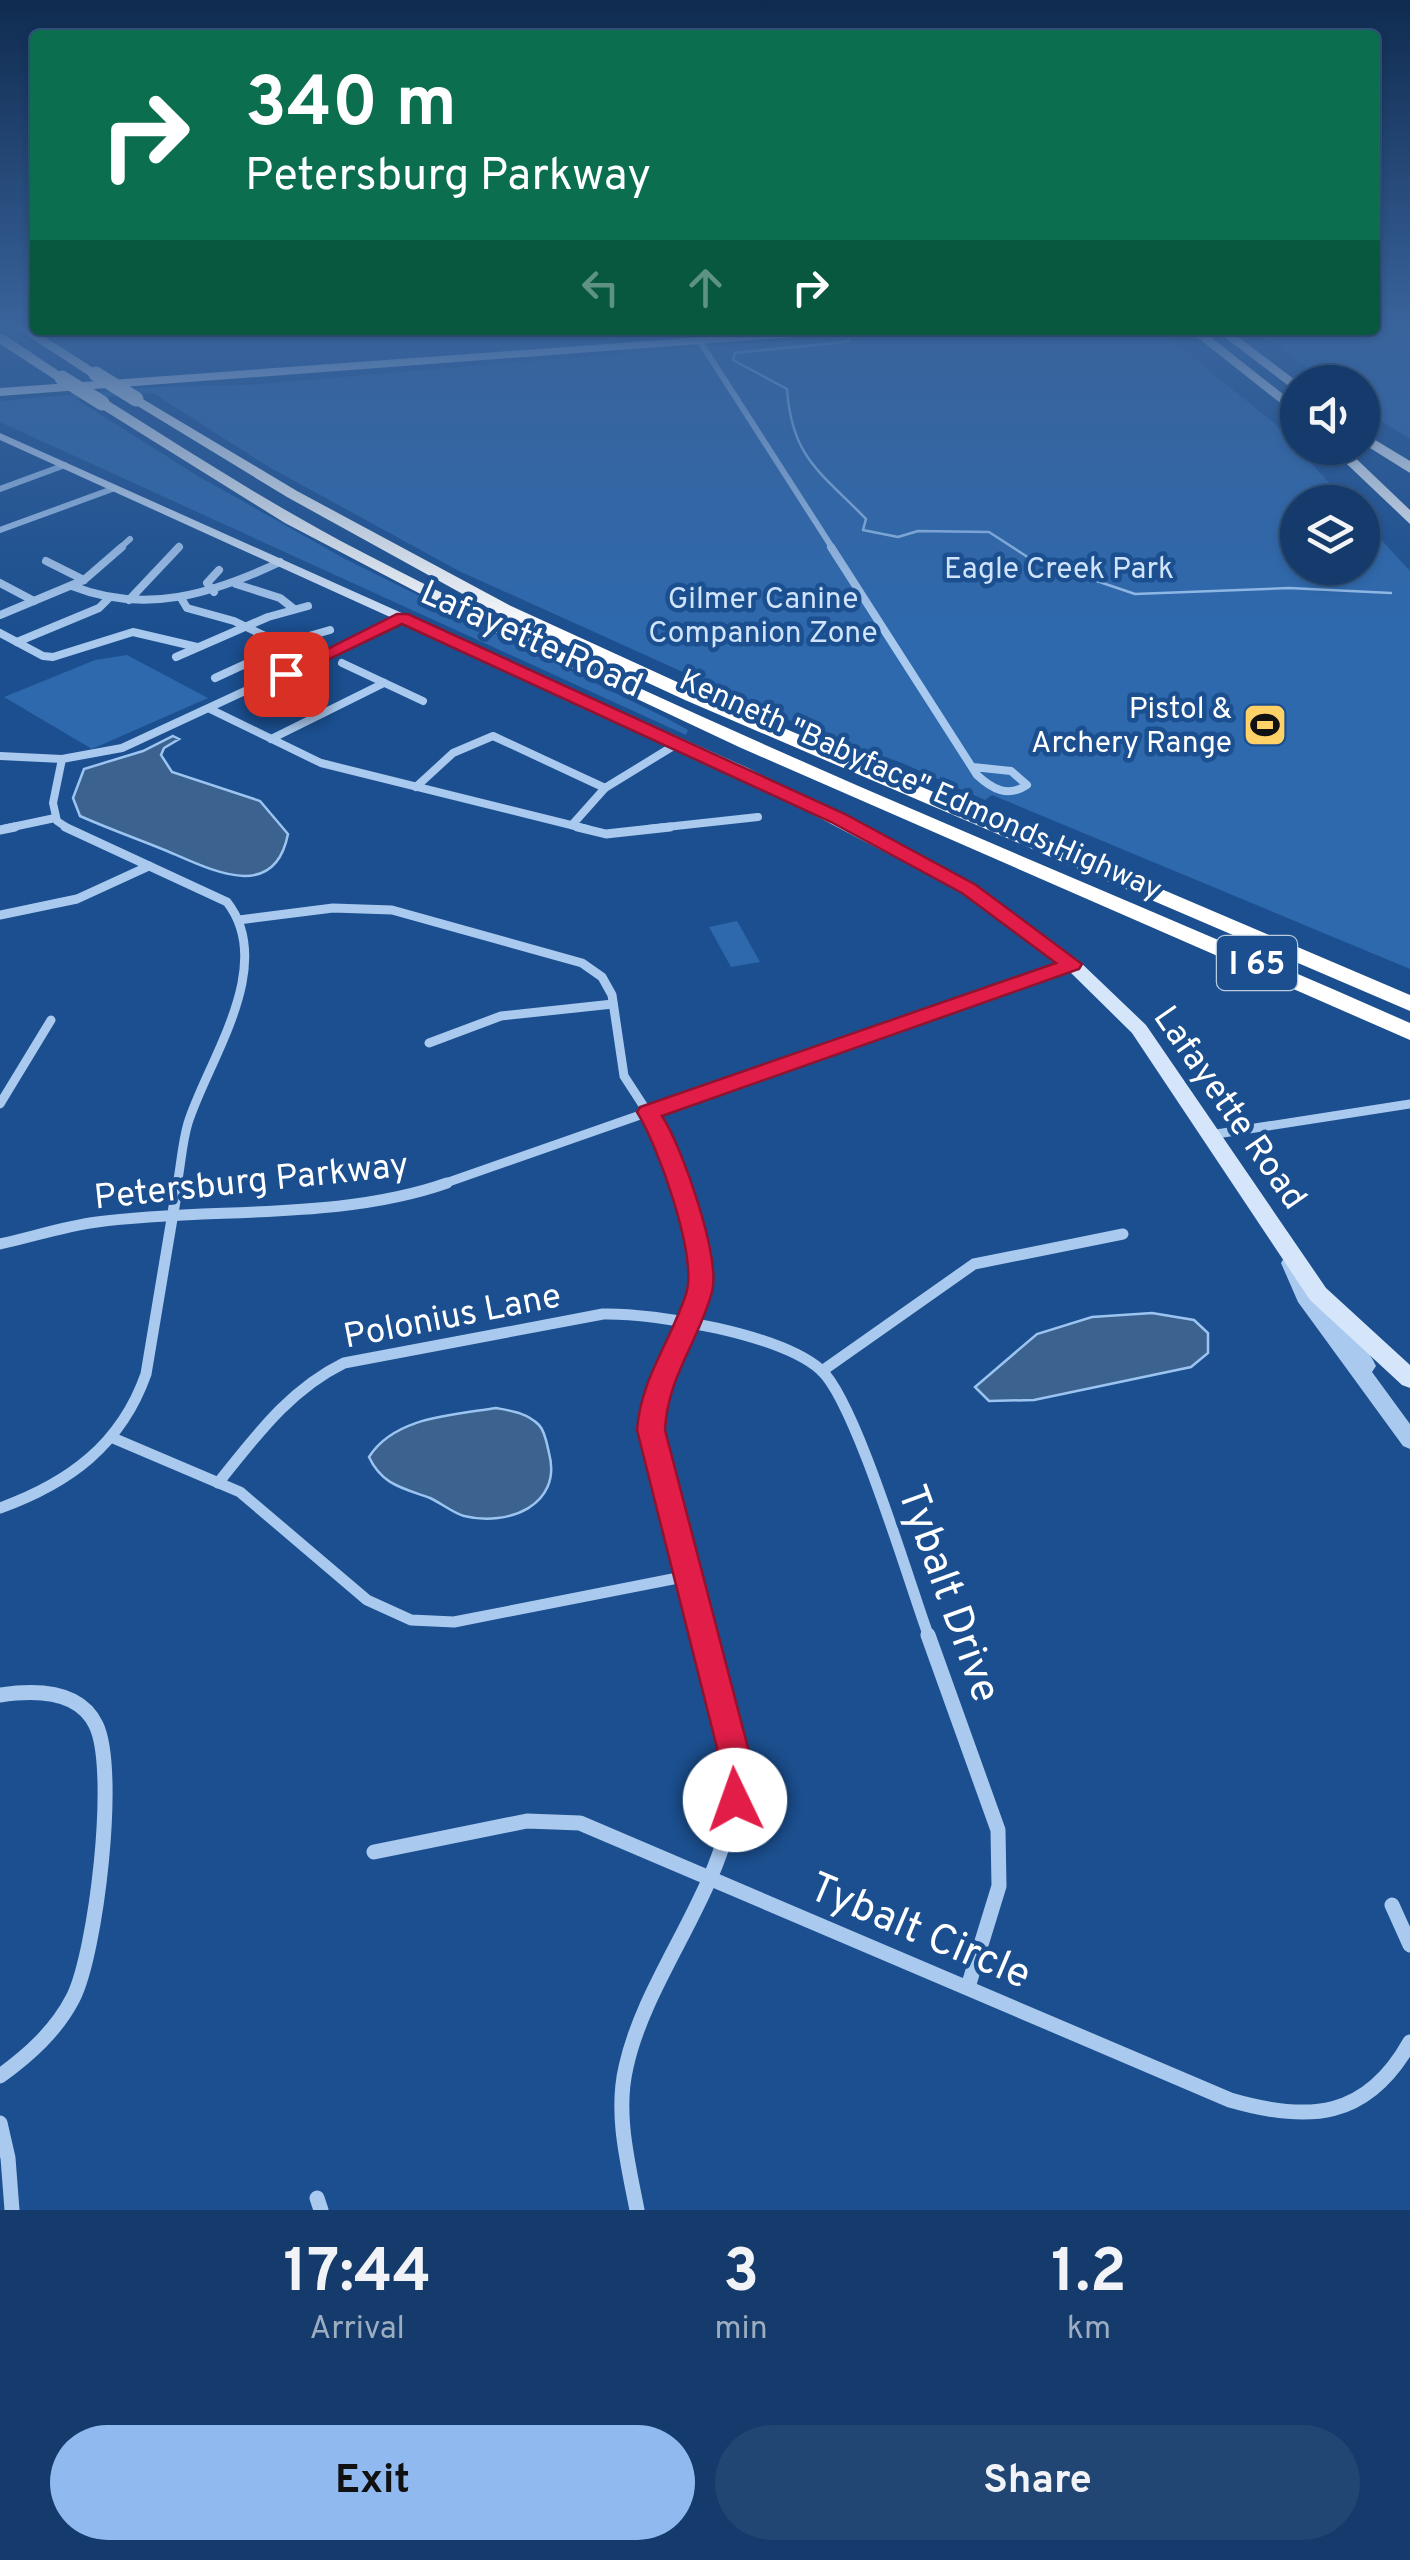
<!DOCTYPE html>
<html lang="en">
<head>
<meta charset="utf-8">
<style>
  body { margin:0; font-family:Overpass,sans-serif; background:#214673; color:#f1f3f6; height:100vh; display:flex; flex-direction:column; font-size:38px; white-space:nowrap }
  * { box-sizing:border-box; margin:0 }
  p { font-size:32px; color:#9dadc1 }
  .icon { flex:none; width:55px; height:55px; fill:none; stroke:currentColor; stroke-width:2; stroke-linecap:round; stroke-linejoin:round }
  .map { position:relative; height:2210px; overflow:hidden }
  .drawer { display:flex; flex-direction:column; background:#143b6b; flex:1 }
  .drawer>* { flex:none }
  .top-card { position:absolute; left:30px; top:30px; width:1350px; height:305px; border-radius:10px; box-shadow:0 2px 8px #0004,0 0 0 2px #33557e; background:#0b6e4f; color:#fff; overflow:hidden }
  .tools { position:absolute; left:1280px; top:365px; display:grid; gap:20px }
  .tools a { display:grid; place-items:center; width:100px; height:100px; border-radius:50%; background:#143b6b; box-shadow:0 2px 8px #0004,0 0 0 2px #33557e; font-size:50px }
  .pin { position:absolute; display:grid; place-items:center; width:85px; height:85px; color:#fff; margin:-42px; border-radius:20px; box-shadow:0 5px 15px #0006 }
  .me { position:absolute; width:110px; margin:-55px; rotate:357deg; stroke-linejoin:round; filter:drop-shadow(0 0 8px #0008) }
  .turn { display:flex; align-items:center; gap:35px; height:210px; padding:0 50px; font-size:45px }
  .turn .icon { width:130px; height:130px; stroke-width:2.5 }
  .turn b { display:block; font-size:70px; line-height:85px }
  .lanes { display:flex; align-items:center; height:95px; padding:0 50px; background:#0003; justify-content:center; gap:50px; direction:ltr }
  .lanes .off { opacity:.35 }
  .eta { display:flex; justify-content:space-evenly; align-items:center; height:170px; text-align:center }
  .eta b { font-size:60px; font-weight:700; line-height:70px }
  .action { display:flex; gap:20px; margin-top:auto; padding:20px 50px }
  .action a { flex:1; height:115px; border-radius:60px; background:#90b9f0; color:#111; font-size:40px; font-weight:700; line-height:115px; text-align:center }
  .action a+a { background:#214673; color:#f1f3f6 }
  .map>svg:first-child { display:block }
  .green { fill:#2e69ad }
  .water { fill:#3c6290; stroke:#9cc4f0; stroke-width:2.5 }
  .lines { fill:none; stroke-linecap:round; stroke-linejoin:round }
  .stream { stroke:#9cc4f0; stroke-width:2.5 }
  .minor-far4 { stroke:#a9c9ee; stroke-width:6 }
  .minor-far3 { stroke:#a9c9ee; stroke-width:8 }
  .minor-far2 { stroke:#a9c9ee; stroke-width:9 }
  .minor-far1 { stroke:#a9c9ee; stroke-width:11 }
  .minor { stroke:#a9c9ee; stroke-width:15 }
  .tertiary { fill:#a9c9ee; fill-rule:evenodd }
  .secondary { fill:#d6e6fa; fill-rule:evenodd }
  .primary { fill:#f0f6ff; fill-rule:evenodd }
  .motorway { fill:#fff; fill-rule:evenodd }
  .motorway-bridge { stroke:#fff; stroke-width:15 }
  .route { fill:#e11d48; stroke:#92132f; stroke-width:2.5 }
  .labels { text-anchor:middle; stroke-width:9; stroke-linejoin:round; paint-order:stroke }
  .far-park-label { font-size:30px; fill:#cfe3fa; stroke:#1b4f8f }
  .far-poi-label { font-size:30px; fill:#fff; stroke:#1b4f8f; text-anchor:end }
  .far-street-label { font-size:30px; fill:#fff; stroke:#1b4f8f }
  .shield { fill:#1b4f8f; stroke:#bbcadd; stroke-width:2.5 }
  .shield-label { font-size:32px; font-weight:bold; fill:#fff }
  .street-label { font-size:35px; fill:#fff; stroke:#1b4f8f }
  .near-street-label { font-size:42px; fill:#fff; stroke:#1b4f8f }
</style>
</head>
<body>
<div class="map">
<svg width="1410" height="2210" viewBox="0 0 1410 2210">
  <rect width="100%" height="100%" fill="#1b4f8f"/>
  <g class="green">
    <path d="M1375,327H1410V439L1363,410L1362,382H1326L1256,330Z"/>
    <path d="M897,330H1159L1275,424L1347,502H1298V568H1362L1363,520L1410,571V969L992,795L985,800L902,763L820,734L459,571L269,467L153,393L76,399L196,475L345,559L668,719L688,730L686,735L0,422V401L155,387L247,385Z"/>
    <path d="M127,655L208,698L92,749L4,697L95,660Z"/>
    <path d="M737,921L760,962L731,967L709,927Z"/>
  </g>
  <g class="water">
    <path d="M173,736L179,739L164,748L161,755L172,772L260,801L288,834C274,905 208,868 167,851C138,839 109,829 80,816L73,798L84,769L143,751Z"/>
    <path d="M1152,1313L1194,1320L1208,1333V1353L1191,1367L1034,1400L989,1401L975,1387L1037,1334L1092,1317Z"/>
    <path d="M496,1408C512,1411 527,1413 539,1425C545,1431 547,1444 549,1453C563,1505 508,1527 464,1516C453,1513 441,1503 430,1498C403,1488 382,1485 369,1457C394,1417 452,1415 496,1408Z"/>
  </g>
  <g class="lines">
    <path class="stream" d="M849,335V341L835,343L735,353L733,360L787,389C792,459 821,472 866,519L863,530L898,537L918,531L989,532L1029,558L1135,594L1289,588L1391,593"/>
    <g class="minor-far4">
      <path d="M699,340L833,549"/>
      <path d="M0,489L65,465"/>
      <path d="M0,530L115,488"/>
      <path d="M119,549L130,539"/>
      <path d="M176,549L179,546"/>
    </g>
    <g class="minor-far3">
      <path d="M831,547L977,775C992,789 1008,798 1027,785L1011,771L973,767"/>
      <path d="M46,561L84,580"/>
      <path d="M0,583L34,601"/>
      <path d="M236,584L280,598L294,609"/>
      <path d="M72,586C145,615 212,594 280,562"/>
      <path d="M214,592L207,583L219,570"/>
      <path d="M181,598L187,608L234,621L315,660"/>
      <path d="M129,600L179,547"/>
      <path d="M0,615L84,580L122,547"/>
      <path d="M0,633L43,656L53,657L133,632L197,647"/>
      <path d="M17,642L99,608L108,599"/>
      <path d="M176,657L268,617L308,606"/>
      <path d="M342,663L423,701"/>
      <path d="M215,678L302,638L330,630"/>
      <path d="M210,709L321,763L587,829"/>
      <path d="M271,739L384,683"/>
      <path d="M0,756L62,759L122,748L402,618"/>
      <path d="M62,759L53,803L57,821L69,829"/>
      <path d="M416,787L453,753L493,736L605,788"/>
      <path d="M572,825L605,788L680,742"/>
      <path d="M3,829L55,818"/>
      <path d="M648,829L758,817"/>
    </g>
    <g class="minor-far2">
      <path d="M65,827L227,902C277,966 208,1060 188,1123C182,1143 181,1165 177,1185"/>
      <path d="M577,827L606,834L670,827"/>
      <path d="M0,830L15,827"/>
      <path d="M0,915L77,899L149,866"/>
      <path d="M239,920L333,908L392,910L582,963L602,977L612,995L624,1076L663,1136L678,1185"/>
      <path d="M429,1043L501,1016L613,1004"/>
      <path d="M0,1104L51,1020"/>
      <path d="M1210,1135L1410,1104"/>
      <path d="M440,1185L1072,964"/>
    </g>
    <g class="minor-far1">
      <path d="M677,1183C684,1206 704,1249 702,1272C699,1326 655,1370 651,1424L704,1637"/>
      <path d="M0,1244C32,1237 65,1226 97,1222C210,1207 339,1221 447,1183"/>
      <path d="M822,1371L974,1264L1123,1234"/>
      <path d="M113,1438L240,1492L367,1600L411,1620L454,1622L688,1576"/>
      <path d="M218,1483C256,1436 289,1390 344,1363L603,1314C657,1313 780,1334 821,1370C856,1402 909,1583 929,1637"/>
      <path d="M0,1508C69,1483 121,1445 146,1374L178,1183"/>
    </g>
    <g class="minor">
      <path d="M928,1635L998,1830L999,1886L968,1987"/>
      <path d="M0,1695C33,1690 79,1689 96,1725C118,1770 96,1953 73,1998C56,2031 29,2055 0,2076"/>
      <path d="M374,1852L527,1821L580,1823L1230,2100C1309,2123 1367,2119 1410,2042"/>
      <path d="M1392,1905L1410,1945"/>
      <path d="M0,2123L8,2158L12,2210"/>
      <path d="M317,2198L321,2210"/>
      <path d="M637,2210C628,2163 615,2114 626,2067C647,1971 731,1882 734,1784C735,1734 716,1683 704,1635"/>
    </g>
    <g class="tertiary">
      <path d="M688,330H698L702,342H696Z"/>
      <path d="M1291,1256L1298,1258L1314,1294L1327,1312L1335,1308L1342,1311L1373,1360L1376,1366L1372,1372L1410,1424V1449L1403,1446L1298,1302L1281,1263L1284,1258Z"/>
    </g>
    <path class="secondary" d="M0,433L748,768L975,885L1078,960L1146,1025L1326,1288L1410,1365V1388L1402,1385L1310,1300L1132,1033L1066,968L963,893L736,774L0,440Z"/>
    <path class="primary" d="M800,330H854L848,333L0,396V388Z"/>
    <g class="motorway">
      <path d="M14,327H29L103,374L91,377Z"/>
      <path d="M1188,330H1202L1298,406V417Z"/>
      <path d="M1215,330H1229L1298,382V393Z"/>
      <path d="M0,334L5,335L69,378L57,381L0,344Z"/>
      <path d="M136,395L297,491L511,606L699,692L1410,995V1011L685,700L499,614L287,497L131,402L129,399Z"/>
      <path d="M97,400H107C190,452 273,506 360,551C700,729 1059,868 1410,1023V1040L739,747L478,624L285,523L97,406Z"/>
      <path d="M1362,432L1410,461V473L1362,443Z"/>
      <path d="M1330,448H1345L1410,510V524Z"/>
    </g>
    <g class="motorway-bridge">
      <path d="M96,374L136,399"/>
      <path d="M62,378L102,403"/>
    </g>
  </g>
  <linearGradient id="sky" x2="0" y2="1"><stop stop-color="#0f2b4f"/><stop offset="0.51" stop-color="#39639b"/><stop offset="1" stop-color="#39639b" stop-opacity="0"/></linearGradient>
  <rect width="1410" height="636" fill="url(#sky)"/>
  <path class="route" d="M397,614H408L845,814L976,885L1082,964L1079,969L662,1116C682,1146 721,1258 712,1292C698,1343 668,1375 665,1430L748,1748L752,1800L747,1811L735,1815L724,1811L719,1800L717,1748L637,1430C641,1378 670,1343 686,1294C698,1257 658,1146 637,1112L640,1107L1056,963L962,893L831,822L402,624L292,677L278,674Z"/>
  <defs>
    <symbol id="stadium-square" viewBox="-11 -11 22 22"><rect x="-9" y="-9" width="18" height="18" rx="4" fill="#ffd166" stroke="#1b4f8f"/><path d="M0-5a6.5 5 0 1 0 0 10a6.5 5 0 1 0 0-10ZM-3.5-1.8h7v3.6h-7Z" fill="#111"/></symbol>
  </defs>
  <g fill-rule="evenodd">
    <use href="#stadium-square" x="1240" y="700" width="50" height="50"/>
  </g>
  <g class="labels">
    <g class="far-park-label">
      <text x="1059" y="578">Eagle Creek Park</text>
      <text x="763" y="608">Gilmer Canine<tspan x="763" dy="34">Companion Zone</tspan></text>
    </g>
    <g class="far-poi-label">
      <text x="1232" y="718">Pistol &amp;<tspan x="1232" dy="34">Archery Range</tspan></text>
    </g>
    <g class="far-street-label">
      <text transform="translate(921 784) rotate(24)" y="10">Kenneth "Babyface" Edmonds Highway</text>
    </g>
    <rect class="shield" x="1217" y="936" width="80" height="54" rx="8"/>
    <g class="shield-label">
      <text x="1257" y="974">I 65</text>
    </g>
    <g class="street-label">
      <text transform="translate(532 638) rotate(24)" y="12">Lafayette Road</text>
      <text transform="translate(1231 1107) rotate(55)" y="12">Lafayette Road</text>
      <text transform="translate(251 1180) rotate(-6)" y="12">Petersburg Parkway</text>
      <text transform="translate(452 1315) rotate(-11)" y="12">Polonius Lane</text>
    </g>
    <g class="near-street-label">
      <text transform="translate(951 1593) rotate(70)" y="15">Tybalt Drive</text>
      <text transform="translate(921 1929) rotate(23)" y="15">Tybalt Circle</text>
    </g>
  </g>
</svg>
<div class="tools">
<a><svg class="icon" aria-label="sound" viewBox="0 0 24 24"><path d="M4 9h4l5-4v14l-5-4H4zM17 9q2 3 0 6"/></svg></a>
<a><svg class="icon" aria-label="layers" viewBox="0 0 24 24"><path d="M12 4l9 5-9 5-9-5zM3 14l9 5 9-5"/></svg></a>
</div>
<div class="pin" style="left:286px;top:674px;background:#d93025"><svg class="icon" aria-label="arrive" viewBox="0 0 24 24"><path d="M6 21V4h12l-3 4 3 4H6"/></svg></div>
<svg class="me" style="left:735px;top:1800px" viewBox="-20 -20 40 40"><circle r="19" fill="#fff"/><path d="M0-13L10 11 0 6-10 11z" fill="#e11d48"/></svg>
<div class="top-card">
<div class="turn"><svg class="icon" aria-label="right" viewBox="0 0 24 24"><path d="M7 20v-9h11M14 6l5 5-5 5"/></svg><div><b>340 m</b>Petersburg Parkway</div></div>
<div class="lanes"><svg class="icon off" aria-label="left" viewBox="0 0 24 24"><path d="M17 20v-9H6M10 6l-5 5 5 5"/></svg><svg class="icon off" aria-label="ahead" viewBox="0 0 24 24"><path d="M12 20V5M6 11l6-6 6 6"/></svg><svg class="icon" aria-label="right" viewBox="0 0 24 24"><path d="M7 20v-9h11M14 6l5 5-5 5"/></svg></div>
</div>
</div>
<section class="drawer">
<div class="eta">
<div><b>17:44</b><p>Arrival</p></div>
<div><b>3</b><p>min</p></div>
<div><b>1.2</b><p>km</p></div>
</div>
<div class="action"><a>Exit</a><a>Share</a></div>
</section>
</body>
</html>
